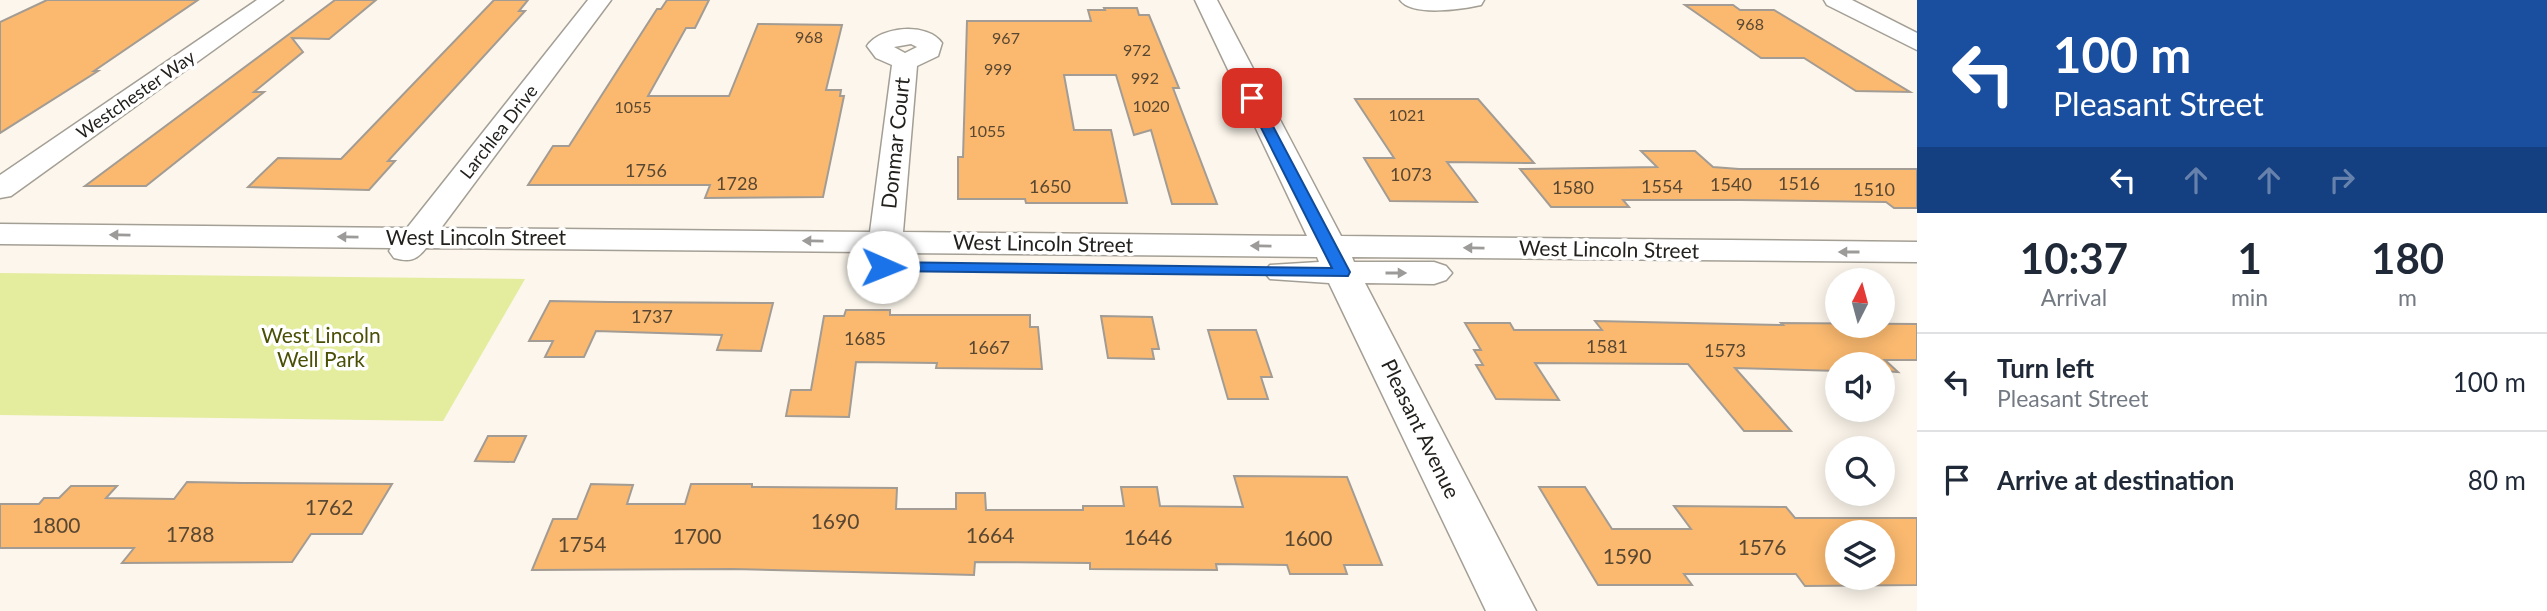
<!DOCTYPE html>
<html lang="en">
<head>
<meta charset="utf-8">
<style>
  body { margin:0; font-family:Lato,sans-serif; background:#f2f2f3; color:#1f2937; height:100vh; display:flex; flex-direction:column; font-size:26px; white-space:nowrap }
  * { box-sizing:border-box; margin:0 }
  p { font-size:23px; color:#747a83 }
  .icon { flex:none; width:38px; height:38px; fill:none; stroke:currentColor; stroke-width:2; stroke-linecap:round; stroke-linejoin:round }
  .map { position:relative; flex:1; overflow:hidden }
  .sheet { display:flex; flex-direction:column; background:#fff; width:630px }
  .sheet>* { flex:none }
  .guide { background:#1a4fa0; color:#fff; overflow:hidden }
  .needle { width:46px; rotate:6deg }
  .tools { position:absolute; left:1825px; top:268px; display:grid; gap:14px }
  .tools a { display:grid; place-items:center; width:70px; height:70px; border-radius:50%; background:#fff; box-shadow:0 4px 18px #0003; font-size:35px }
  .pin { position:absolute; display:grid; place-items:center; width:60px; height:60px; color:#fff; margin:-30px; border-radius:14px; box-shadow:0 4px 10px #0006 }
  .me { position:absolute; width:77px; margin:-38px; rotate:91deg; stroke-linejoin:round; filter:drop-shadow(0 0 5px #0008) }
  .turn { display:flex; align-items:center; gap:24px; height:147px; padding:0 21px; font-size:32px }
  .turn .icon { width:91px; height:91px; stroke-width:2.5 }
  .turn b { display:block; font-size:49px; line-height:60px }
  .lanes { display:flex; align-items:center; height:66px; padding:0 21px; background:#0003; justify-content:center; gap:35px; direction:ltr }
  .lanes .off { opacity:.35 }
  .eta { display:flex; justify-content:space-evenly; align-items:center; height:119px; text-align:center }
  .eta b { font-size:42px; font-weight:700; line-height:49px }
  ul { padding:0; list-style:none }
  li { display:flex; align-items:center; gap:21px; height:98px; padding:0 21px; border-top:2px solid #e0e1e3 }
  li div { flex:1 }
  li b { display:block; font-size:26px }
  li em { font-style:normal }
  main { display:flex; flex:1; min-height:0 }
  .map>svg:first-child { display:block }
  .green { fill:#e4ec9d }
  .building { fill:#fab96f; stroke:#a39c94; stroke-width:2; fill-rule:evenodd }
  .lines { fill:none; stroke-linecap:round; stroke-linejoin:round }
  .minor-casing { stroke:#a49f95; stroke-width:3 }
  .minor { fill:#fff; fill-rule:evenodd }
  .oneway { fill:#9c9b99 }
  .route { fill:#1a73e8; stroke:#114b97; stroke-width:2 }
  .labels { text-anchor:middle; stroke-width:7; stroke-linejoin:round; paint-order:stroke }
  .far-number-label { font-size:16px; fill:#594732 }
  .far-street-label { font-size:18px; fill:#23211d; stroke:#fff }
  .number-label { font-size:18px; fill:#594732 }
  .street-label { font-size:21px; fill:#23211d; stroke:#fff }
  .park-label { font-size:21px; fill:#4b4f05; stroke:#fff }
  .near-number-label { font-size:21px; fill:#594732 }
</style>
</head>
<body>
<main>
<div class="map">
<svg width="1917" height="611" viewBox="0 0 1917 611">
  <rect width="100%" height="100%" fill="#fcf6ec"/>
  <path class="green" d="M0,273L525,279L443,421L0,415Z"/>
  <g class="building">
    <path d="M47,0H198L94,71H98L0,133V22Z"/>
    <path d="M335,0H376L329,39L292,38L303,52L254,92H264L146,186H85Z"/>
    <path d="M494,0H528L519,11H525L388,161H395L369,190L248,187L278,158L341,159Z"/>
    <path d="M667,0H709L695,28H686L648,96H729L758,24L842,25L826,90H841L840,96H844L823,197L705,198L710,185H528L553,146H569L657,9H661Z"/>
    <path d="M1685,5H1733L1740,10H1774L1910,92L1856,91L1804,58H1761Z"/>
    <path d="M1104,8H1137L1139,15H1149L1179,88H1173L1217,204H1172L1151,130L1134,135L1116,75H1064L1074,130H1111L1127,203H1026L1025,199H958V157H963L967,21H1091L1088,10H1105Z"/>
    <path d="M1355,99H1478L1534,163L1447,162L1477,202L1390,201L1364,158H1394Z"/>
    <path d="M1641,151H1695L1713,167L1739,169H1917V208H1894L1886,202L1740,200H1623L1629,207H1551L1520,169L1657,167Z"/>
    <path d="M550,301L609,302L773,303L761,351L717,350L722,335L596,331L584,357H545L553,341H529Z"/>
    <path d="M846,310H890V315H1030V327H1038L1042,369L936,368L937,363L856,362L849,417L786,416L791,390H811L824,316H844Z"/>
    <path d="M1101,316L1152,317L1159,349H1152L1154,359L1108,358Z"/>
    <path d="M1595,321L1783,325L1781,323L1917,324V360H1885L1898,372L1883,371V364H1838V371L1735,368L1791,431H1744L1688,364L1535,363L1559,400L1496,399L1476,365H1483L1474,350H1481L1465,323H1510L1514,330H1602Z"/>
    <path d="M1208,330H1256L1272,377H1261L1268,399H1228Z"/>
    <path d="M488,436H526L514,462L475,461Z"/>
    <path d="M1234,476L1347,477L1382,565H1344L1347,574H1290L1287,565L1216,564L1217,570L1090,569V563L975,562L974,575L733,569L532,570L553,519H577L591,484L633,485L627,504H685L691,484H752V487L897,488L896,509H956V493H985L986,510H1083V506H1124L1121,487H1157L1160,506L1243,507Z"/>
    <path d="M187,482L243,483L392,484L362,534H311L292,562L122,563L134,548H0V504H39L44,498H59L71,486H117L106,498L174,499Z"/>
    <path d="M1539,487H1585L1612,529H1691L1674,506L1786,507L1795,518H1917V585L1805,586L1796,574H1684L1692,585H1598ZM1838,532H1883V578H1838Z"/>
  </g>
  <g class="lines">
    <defs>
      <g id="minor">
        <path d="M257,0H283L11,196L0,198V175Z"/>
        <path d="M588,0H611L441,228L870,232L892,65L876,58L867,46C880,26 928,22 942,43L938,56L917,66L903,232L1307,236L1195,0H1217L1341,236L1917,242V262L1352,257L1354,262H1434L1446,266L1452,273L1446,280L1434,284L1365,283L1536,611H1486L1329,283L1270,279L1264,272L1270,265L1319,262L1317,257L902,253L900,267L895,274L883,277L871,274L866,267L867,252L426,248C416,261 409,262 394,258L389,251L391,248L0,244V224L407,228ZM911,44L917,47L905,53L894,47Z"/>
        <path d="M1400,0H1484L1481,5C1463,9 1412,17 1400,0Z"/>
        <path d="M1824,0H1852L1917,33V50L1827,5Z"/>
      </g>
    </defs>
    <use href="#minor" class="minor-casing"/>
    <use href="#minor" class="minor"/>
  </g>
  <defs><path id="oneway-solid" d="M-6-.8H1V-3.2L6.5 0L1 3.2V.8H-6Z" transform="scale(1.75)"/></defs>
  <g class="oneway">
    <use href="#oneway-solid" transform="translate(120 235) rotate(-179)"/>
    <use href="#oneway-solid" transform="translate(348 237) rotate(-179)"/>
    <use href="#oneway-solid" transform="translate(813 241) rotate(-179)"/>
    <use href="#oneway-solid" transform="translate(1261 246) rotate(-179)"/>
    <use href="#oneway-solid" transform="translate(1474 248) rotate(-179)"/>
    <use href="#oneway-solid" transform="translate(1849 252) rotate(-180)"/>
    <use href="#oneway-solid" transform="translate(1396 273)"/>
  </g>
  <path class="route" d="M1248,96L1258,98L1350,272L1348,276L883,271L875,267L883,262L1332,268L1246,98Z"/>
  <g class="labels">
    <g class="far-number-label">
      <text x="1750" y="30">968</text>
      <text x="809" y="43">968</text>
      <text x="1006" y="44">967</text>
      <text x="1137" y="56">972</text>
      <text x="998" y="75">999</text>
      <text x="1145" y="84">992</text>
      <text x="1151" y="112">1020</text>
      <text x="633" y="113">1055</text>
      <text x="1407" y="121">1021</text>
      <text x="987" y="137">1055</text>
    </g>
    <g class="far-street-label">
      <text transform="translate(136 95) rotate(-35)" y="6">Westchester Way</text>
      <text transform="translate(499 132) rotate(-52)" y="6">Larchlea Drive</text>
    </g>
    <g class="number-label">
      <text x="646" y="177">1756</text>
      <text x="1411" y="181">1073</text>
      <text x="737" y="190">1728</text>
      <text x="1799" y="190">1516</text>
      <text x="1731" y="191">1540</text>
      <text x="1050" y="193">1650</text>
      <text x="1662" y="193">1554</text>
      <text x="1573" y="194">1580</text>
      <text x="1874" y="196">1510</text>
      <text x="652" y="323">1737</text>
      <text x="865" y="345">1685</text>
      <text x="1607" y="353">1581</text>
      <text x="989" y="354">1667</text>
      <text x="1725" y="357">1573</text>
    </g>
    <g class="street-label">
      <text transform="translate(896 143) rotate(-84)" y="7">Donmar Court</text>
      <text x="476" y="245">West Lincoln Street</text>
      <text transform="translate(1043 244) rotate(1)" y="7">West Lincoln Street</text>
      <text transform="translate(1609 250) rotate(1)" y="7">West Lincoln Street</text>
      <text transform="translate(1420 429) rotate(64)" y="7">Pleasant Avenue</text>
    </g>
    <g class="park-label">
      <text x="321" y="343">West Lincoln<tspan x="321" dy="24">Well Park</tspan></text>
    </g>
    <g class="near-number-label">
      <text x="329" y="515">1762</text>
      <text x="835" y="529">1690</text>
      <text x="56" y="533">1800</text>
      <text x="190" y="542">1788</text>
      <text x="990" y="543">1664</text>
      <text x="697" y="544">1700</text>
      <text x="1148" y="545">1646</text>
      <text x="1308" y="546">1600</text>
      <text x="582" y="552">1754</text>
      <text x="1762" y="555">1576</text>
      <text x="1627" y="564">1590</text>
    </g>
  </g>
</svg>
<div class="tools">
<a><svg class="needle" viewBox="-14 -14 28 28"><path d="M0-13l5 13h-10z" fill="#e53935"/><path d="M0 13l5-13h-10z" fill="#747a83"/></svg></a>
<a><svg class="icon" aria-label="sound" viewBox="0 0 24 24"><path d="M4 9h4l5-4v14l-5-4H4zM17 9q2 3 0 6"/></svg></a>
<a><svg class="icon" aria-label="search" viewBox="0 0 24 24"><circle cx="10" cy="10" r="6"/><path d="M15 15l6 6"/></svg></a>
<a><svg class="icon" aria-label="layers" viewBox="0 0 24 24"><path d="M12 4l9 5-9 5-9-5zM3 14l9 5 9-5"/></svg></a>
</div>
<div class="pin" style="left:1252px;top:98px;background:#d93025"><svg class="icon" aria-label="arrive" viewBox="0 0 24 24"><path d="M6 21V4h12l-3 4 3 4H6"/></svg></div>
<svg class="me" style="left:883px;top:267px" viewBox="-20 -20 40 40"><circle r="19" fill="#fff"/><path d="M0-13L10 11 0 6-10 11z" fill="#1a73e8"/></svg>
</div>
<section class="sheet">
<div class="guide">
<div class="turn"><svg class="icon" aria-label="left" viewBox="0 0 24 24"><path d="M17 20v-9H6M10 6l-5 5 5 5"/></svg><div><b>100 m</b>Pleasant Street</div></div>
<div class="lanes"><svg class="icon" aria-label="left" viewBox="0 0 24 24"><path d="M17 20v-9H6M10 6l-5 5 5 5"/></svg><svg class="icon off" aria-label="ahead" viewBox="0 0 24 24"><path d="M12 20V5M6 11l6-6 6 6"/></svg><svg class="icon off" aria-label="ahead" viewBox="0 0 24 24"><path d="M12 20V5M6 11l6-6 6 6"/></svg><svg class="icon off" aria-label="right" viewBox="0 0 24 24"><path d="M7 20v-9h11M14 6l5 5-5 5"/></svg></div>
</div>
<div class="eta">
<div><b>10:37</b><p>Arrival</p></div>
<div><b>1</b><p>min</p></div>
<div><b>180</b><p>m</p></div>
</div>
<ul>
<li><svg class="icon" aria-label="left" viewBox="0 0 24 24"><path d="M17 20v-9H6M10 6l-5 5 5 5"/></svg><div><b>Turn left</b><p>Pleasant Street</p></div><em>100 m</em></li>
<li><svg class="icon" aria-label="arrive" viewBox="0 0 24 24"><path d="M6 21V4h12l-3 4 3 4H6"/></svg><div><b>Arrive at destination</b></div><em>80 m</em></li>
</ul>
</section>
</main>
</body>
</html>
